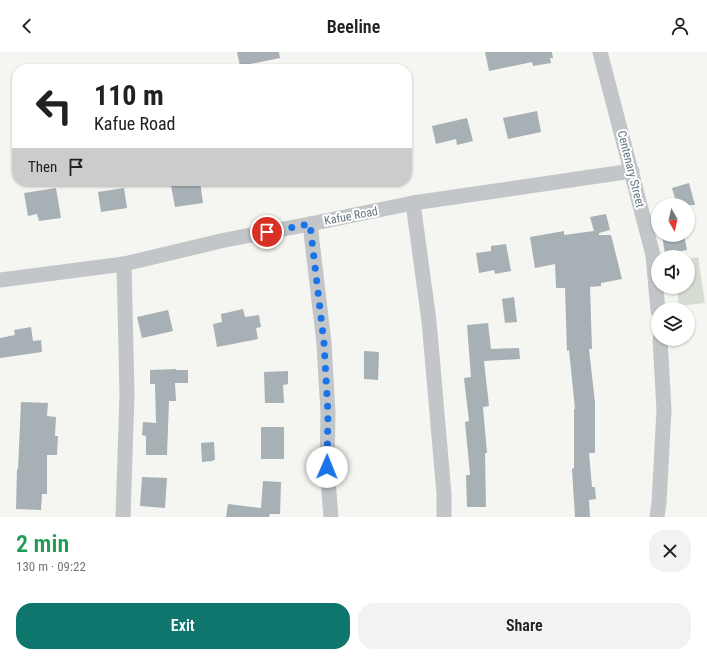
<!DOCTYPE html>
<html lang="en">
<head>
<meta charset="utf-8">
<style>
  body { margin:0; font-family:"Roboto Condensed",sans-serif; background:#f2f2f2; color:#202124; height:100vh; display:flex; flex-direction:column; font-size:15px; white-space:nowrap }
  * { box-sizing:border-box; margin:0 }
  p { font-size:13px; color:#757577 }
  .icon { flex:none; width:22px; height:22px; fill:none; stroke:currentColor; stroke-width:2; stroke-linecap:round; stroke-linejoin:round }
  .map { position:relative; height:465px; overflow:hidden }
  .details { display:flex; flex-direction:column; background:#fff; flex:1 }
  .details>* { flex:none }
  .banner { position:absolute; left:12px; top:12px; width:400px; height:122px; border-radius:16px; box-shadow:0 1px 3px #0004; background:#fff; color:#202124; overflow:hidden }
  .needle { width:26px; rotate:172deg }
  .fabs { position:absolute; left:651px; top:146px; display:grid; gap:8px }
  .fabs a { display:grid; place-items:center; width:44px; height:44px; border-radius:50%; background:#fff; box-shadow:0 1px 3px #0004; font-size:20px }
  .pin { position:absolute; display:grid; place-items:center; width:34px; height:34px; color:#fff; margin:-17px; border:2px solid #fff; border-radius:50%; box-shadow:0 1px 4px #0007 }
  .me { position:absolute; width:44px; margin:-22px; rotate:1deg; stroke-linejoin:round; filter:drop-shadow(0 0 3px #0008) }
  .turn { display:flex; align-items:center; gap:14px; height:84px; padding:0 16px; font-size:18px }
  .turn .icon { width:52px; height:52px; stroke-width:2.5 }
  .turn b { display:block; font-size:28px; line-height:34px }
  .then { display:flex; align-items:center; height:38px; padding:0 16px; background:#0003; gap:8px; font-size:15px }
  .round { display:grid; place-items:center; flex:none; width:42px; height:42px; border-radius:16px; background:#f2f2f2 }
  .head { display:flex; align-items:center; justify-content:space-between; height:68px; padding:0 16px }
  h1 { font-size:24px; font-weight:600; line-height:30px; color:#1e9e55 }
  .cta { display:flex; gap:8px; margin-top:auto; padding:8px 16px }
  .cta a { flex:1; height:46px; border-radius:16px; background:#0f766e; color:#fff; font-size:16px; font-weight:600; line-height:46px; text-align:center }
  .cta a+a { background:#f2f2f2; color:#202124 }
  header { display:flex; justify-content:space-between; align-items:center; height:52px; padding:0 16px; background:#fff; font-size:18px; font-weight:600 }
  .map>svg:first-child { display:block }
  .green { fill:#d6dcd2 }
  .building { fill:#a7b0b5 }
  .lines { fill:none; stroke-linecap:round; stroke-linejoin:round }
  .minor { stroke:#c2c6c9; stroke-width:15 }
  .route { stroke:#1a73e8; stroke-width:7; stroke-dasharray:0 12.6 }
  .labels { text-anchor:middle; stroke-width:4; stroke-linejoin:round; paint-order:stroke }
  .street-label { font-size:12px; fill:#647583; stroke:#fff }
</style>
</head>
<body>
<header><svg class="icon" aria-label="back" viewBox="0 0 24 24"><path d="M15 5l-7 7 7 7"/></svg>Beeline<svg class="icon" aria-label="person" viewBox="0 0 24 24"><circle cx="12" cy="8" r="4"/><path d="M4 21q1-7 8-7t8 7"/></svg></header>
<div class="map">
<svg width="707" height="465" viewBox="0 0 707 465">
  <rect width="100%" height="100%" fill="#f5f5f1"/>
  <path class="green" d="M698,205L705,251L679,254L677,235H688V207Z"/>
  <g class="building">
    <path d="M237,0H279L280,6L240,14Z"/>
    <path d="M485,0H552L553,6H550L551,11L533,14L532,10L489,19Z"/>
    <path d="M537,59L541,80L508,87L503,66Z"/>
    <path d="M467,66L473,89L457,93L456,87L436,92L432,74Z"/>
    <path d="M193,129H200L203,151L175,155L171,133Z"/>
    <path d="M689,131L695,153H677L672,136Z"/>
    <path d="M56,136L61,166L39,169L37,162L28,164L24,141Z"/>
    <path d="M124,136L127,156L101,160L98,140Z"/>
    <path d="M606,162L610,178L599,181V183H611L622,227L601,231V234L590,235L592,297H589L595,351V401H589L592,435H595L596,447L589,448L590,465H575L572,417L574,416V357H575L569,298L567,299L565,236H556L555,212L535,216L530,185L564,179V183L594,179L590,165Z"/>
    <path d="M662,183H684L687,198L665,202Z"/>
    <path d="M506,192L511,219L495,222L494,218L479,221L476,201L491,199V194Z"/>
    <path d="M514,245L517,270L505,271L502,247Z"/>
    <path d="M243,257L245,265L259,263L261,275L256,276L258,287L217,295L213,272L222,270L221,262Z"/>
    <path d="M168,258L173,279L142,286L137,265Z"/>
    <path d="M488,271L491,297L519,296L520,307L484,309L489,354L483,355L487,401H485L486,455H467L466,423H470L465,370L469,369L464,326L471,325L467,273Z"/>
    <path d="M31,275L33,289L41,288L42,300L0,306V286L15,283L14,278Z"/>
    <path d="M364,299L379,300L378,328L364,327Z"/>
    <path d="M176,317V318H188V331H175L176,349H169L167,403H146V384L142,383L143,370L156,371L155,332H150V318Z"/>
    <path d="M288,319V332L283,333L284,351H265L264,320Z"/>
    <path d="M21,350L48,351L47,364L56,365L55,384H58L57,403H47V442H42L41,458L16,457L17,417H18Z"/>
    <rect x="261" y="375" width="23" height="32"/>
    <path d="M214,390L215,408H213V409L202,410L201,391Z"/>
    <path d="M142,425L167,426L165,456L140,454Z"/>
    <path d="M263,429L281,430L280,462H270L269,465H226L228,452L261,456Z"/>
  </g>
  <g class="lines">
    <g class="minor">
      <path d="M600,0L653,203L658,259"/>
      <path d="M413,151L429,269L444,442V465"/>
      <path d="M310,172L324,291L328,361L327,415L331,465"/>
      <path d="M0,228L124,212L225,188L310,172L413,151L632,119"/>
      <path d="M123,465L127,342L124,212"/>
      <path d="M657,465L659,451L664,358L660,287"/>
    </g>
  </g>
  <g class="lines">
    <path class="route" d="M267,180L310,172L324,291L328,361L327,415"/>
  </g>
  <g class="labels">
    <g class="street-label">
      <text transform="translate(631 117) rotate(76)" y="4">Centenary Street</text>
      <text transform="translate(351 164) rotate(-11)" y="4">Kafue Road</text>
    </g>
  </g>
</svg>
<div class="fabs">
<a><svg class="needle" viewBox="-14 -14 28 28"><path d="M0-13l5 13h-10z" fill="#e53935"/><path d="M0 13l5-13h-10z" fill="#757577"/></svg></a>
<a><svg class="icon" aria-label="sound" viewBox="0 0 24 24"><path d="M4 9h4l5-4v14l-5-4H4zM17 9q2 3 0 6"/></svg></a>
<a><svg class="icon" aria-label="layers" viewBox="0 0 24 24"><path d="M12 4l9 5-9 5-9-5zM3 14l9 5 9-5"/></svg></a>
</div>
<div class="pin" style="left:267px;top:180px;background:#d93025"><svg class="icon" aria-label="arrive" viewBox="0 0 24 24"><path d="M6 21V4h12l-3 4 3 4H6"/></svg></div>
<svg class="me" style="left:327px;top:415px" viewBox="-20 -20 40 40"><circle r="19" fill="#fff"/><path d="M0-13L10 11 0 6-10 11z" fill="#1a73e8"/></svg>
<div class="banner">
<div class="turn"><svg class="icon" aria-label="left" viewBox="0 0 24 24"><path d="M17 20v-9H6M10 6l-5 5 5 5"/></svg><div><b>110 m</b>Kafue Road</div></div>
<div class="then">Then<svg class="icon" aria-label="arrive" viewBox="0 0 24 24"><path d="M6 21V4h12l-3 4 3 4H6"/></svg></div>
</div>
</div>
<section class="details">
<div class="head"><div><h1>2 min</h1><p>130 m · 09:22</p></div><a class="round"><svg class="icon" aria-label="close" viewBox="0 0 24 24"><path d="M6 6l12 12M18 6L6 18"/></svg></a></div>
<div class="cta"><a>Exit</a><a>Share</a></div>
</section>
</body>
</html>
